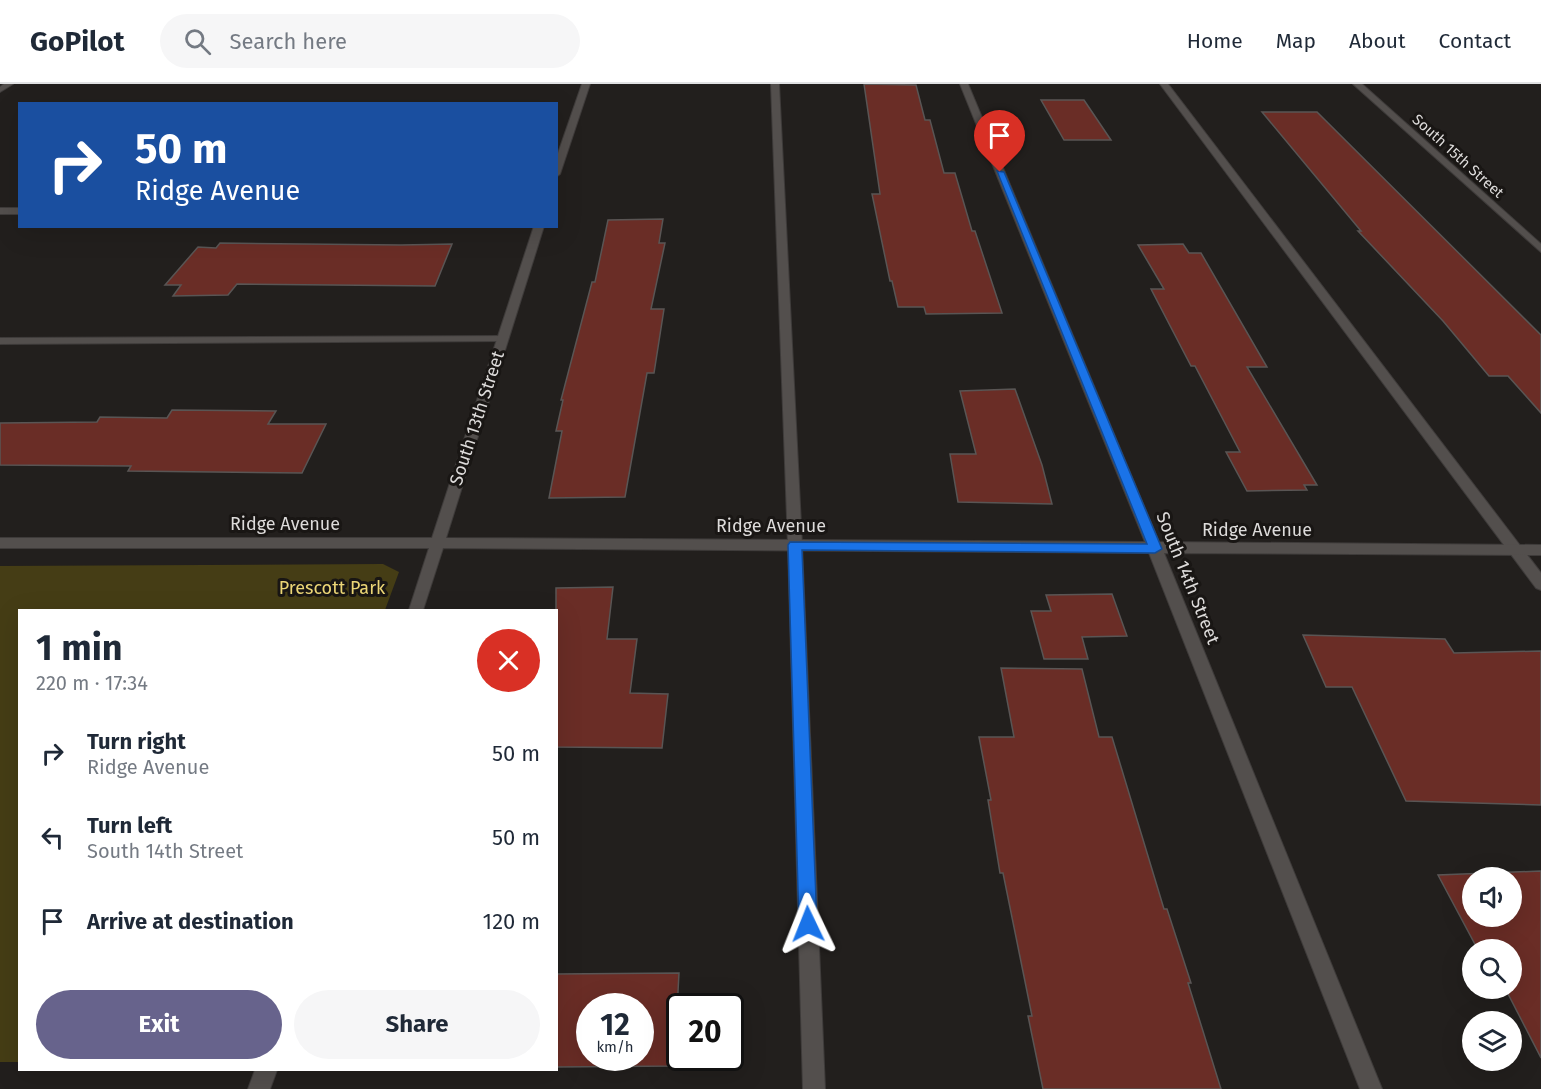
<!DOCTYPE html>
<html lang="en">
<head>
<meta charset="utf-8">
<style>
  body { margin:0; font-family:"Fira Sans",sans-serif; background:#f6f6f7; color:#1f2937; height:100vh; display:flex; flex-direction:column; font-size:22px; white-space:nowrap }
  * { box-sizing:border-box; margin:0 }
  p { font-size:20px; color:#747a83 }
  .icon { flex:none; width:33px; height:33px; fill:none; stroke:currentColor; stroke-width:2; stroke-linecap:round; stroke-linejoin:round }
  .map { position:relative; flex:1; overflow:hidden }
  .panel { position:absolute; left:18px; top:525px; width:540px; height:462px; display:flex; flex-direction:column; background:#fff; border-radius:0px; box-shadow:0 6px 24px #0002 }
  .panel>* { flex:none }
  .hud { position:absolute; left:18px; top:18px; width:540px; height:126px; border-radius:0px; box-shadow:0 6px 24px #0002; background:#1a4fa0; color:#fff; overflow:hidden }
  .controls { position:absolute; left:1462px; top:783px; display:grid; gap:12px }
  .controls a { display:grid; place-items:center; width:60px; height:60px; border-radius:50%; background:#fff; box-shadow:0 6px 24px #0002; font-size:30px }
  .speed { position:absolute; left:576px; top:909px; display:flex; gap:12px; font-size:30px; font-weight:700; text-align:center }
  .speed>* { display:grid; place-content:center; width:78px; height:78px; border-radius:50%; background:#fff; box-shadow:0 6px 24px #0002; line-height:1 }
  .speed small { font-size:15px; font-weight:400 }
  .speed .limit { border:3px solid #111; border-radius:9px; background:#fff; color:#111 }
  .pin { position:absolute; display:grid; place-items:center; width:51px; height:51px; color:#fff; margin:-62px -26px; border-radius:50% 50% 50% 0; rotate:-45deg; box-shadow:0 0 6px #0007 }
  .pin .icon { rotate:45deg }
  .me { position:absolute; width:66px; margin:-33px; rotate:358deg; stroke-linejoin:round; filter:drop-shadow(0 0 4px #0008) }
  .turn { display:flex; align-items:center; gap:21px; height:126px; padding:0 18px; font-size:27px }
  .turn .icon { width:78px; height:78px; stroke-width:2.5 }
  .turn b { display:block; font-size:42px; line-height:51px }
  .round { display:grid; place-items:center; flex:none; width:63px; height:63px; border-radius:32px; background:#f6f6f7 }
  .summary { display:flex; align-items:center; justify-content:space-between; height:102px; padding:0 18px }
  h1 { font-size:36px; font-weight:700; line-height:45px }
  .cta { display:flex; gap:12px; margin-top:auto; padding:12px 18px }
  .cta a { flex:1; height:69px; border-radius:36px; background:#67638c; color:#fff; font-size:24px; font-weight:700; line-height:69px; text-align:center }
  .cta a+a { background:#f6f6f7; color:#1f2937 }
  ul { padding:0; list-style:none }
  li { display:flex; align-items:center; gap:18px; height:84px; padding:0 18px }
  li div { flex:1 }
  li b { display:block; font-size:22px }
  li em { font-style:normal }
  header { display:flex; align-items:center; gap:36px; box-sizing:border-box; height:84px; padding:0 30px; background:#fff; border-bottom:2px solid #e0e1e3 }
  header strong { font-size:28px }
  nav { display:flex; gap:33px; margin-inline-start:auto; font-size:21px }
  .search { width:420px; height:54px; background:#f6f6f7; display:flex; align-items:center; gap:15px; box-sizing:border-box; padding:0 21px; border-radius:33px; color:#747a83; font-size:22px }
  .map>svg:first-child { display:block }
  .green { fill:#453d15 }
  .building { fill:#6a2d26; stroke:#595554; stroke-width:1.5; fill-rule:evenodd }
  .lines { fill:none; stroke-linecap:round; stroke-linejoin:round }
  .service-casing { stroke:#3e3b3a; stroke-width:2 }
  .minor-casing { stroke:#3e3b3a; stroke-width:2 }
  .service { fill:#534f4d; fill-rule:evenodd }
  .minor { fill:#534f4d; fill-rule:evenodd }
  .route { fill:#1a73e8; stroke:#114b97; stroke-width:1.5 }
  .labels { text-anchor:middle; stroke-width:6; stroke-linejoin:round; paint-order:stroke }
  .far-street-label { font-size:15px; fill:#dddbda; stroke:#191614 }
  .street-label { font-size:18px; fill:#dddbda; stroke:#191614 }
  .park-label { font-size:18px; fill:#ecd676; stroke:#191614 }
</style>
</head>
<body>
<header>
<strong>GoPilot</strong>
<div class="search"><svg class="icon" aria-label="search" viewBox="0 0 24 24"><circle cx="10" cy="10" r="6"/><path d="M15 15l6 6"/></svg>Search here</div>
<nav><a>Home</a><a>Map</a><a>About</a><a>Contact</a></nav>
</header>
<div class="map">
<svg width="1541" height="1005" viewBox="0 0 1541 1005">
  <rect width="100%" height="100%" fill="#221f1d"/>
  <path class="green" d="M383,480L399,488L385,526H20V978H0V482Z"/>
  <g class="building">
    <path d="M864,0L916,1L925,36H930L944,89H955L972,147H975L1002,229L926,230L924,223H898L892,197H890L872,110H880Z"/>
    <path d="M1041,16H1084L1111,56H1064Z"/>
    <path d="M1262,28H1317L1541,251V329L1508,292H1489L1443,237L1358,147H1361Z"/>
    <path d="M663,135L659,159H665L651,225H664L654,289H647L625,413L549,414L562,347H556L563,316H561L592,198H595L608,136Z"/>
    <path d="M220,159L401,161L452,160L435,202L237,200L228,211L173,212L181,201H165L198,163L216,164Z"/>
    <path d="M1183,160L1189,169H1201L1267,283H1247L1317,401H1304L1307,406L1247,407L1226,368H1240L1195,282H1191L1151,205H1164L1138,161Z"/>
    <path d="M1015,305L1042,381L1052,420L958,418L950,370H976L960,307Z"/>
    <path d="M172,326L276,327L268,340H326L302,389L128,387L131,382L0,381V339L97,338L100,333L167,334Z"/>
    <path d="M613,503L607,555H637L630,609L668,610L662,664L556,663V504Z"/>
    <path d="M1112,510L1127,552L1082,553L1088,575H1044L1031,527H1051L1046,511Z"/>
    <path d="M1303,551L1445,555L1454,569L1541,567V721L1406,717L1352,603H1326Z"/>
    <path d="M1001,584L1082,585L1099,653H1112L1164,825H1167L1191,899H1188L1221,1005H1043L1028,932H1032L1003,789H1000L988,716H991L979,653H1014Z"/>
    <path d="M1541,787V974L1505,904H1512V866L1477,864L1438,791ZM1473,794H1512V832H1473Z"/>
    <path d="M679,889L674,982L556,983V890ZM590,922H640V974H590Z"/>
  </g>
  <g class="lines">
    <defs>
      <g id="service">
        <path d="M771,0H779L802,461L825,1005H803L788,461Z"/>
        <path d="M1160,0H1168L1541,489V506L1536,504Z"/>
        <path d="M502,252L508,255L506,257L0,260V254Z"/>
      </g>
      <g id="minor">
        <path d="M4,0H13L0,8V3Z"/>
        <path d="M582,0H590L560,90L556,93V75Z"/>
        <path d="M960,0H968L1159,458L1541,461V471L1164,469L1382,1005H1360L1149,469L443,464L423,526H409L429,464H0V454H432L534,142H544L446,454L1145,458Z"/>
        <path d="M1353,0H1362L1541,160V168Z"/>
        <rect x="0" y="124" width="20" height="6"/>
        <path d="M255,986H277L270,1005H248Z"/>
      </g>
    </defs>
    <use href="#service" class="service-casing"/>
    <use href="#minor" class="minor-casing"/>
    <use href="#service" class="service"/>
    <use href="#minor" class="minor"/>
  </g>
  <path class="route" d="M997,87L1004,88L1162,465L1155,469L802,466L817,840L814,846L808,848L801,846L799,840L788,461L790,458L1147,460Z"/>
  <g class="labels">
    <g class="far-street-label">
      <text transform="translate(1458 72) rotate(42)" y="5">South 15th Street</text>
    </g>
    <g class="street-label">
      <text transform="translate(477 334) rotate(-72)" y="6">South 13th Street</text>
      <text x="285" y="446">Ridge Avenue</text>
      <text x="771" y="448">Ridge Avenue</text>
      <text x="1257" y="452">Ridge Avenue</text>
      <text transform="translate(1188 494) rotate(68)" y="6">South 14th Street</text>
    </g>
    <g class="park-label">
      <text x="332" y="510">Prescott Park</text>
    </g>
  </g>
</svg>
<div class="controls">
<a><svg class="icon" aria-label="sound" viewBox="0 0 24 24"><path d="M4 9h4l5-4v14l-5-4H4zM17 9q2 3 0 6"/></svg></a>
<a><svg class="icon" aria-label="search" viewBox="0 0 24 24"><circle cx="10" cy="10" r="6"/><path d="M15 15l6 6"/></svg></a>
<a><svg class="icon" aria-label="layers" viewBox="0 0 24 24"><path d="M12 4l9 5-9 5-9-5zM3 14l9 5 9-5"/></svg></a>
</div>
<div class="speed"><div>12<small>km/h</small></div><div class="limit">20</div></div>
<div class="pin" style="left:1000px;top:88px;background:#d93025"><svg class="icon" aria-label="arrive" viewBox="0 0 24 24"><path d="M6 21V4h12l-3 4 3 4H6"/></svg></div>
<svg class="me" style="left:808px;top:840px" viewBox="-20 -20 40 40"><path d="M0-17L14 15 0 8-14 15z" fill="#1a73e8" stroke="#fff" stroke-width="4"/></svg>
<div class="hud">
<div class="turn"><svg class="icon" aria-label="right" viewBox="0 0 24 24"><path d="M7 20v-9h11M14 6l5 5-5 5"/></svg><div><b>50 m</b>Ridge Avenue</div></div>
</div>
<section class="panel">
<div class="summary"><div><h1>1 min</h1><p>220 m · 17:34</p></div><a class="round" style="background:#d93025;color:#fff"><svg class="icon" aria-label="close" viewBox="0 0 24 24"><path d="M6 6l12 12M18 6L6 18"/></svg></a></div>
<ul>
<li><svg class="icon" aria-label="right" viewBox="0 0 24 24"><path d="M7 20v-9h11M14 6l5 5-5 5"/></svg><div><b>Turn right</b><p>Ridge Avenue</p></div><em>50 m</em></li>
<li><svg class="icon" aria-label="left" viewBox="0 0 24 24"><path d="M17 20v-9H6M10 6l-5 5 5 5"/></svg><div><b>Turn left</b><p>South 14th Street</p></div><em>50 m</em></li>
<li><svg class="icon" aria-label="arrive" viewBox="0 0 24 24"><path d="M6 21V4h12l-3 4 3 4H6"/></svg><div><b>Arrive at destination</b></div><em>120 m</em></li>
</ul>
<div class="cta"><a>Exit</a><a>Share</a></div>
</section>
</div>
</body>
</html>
